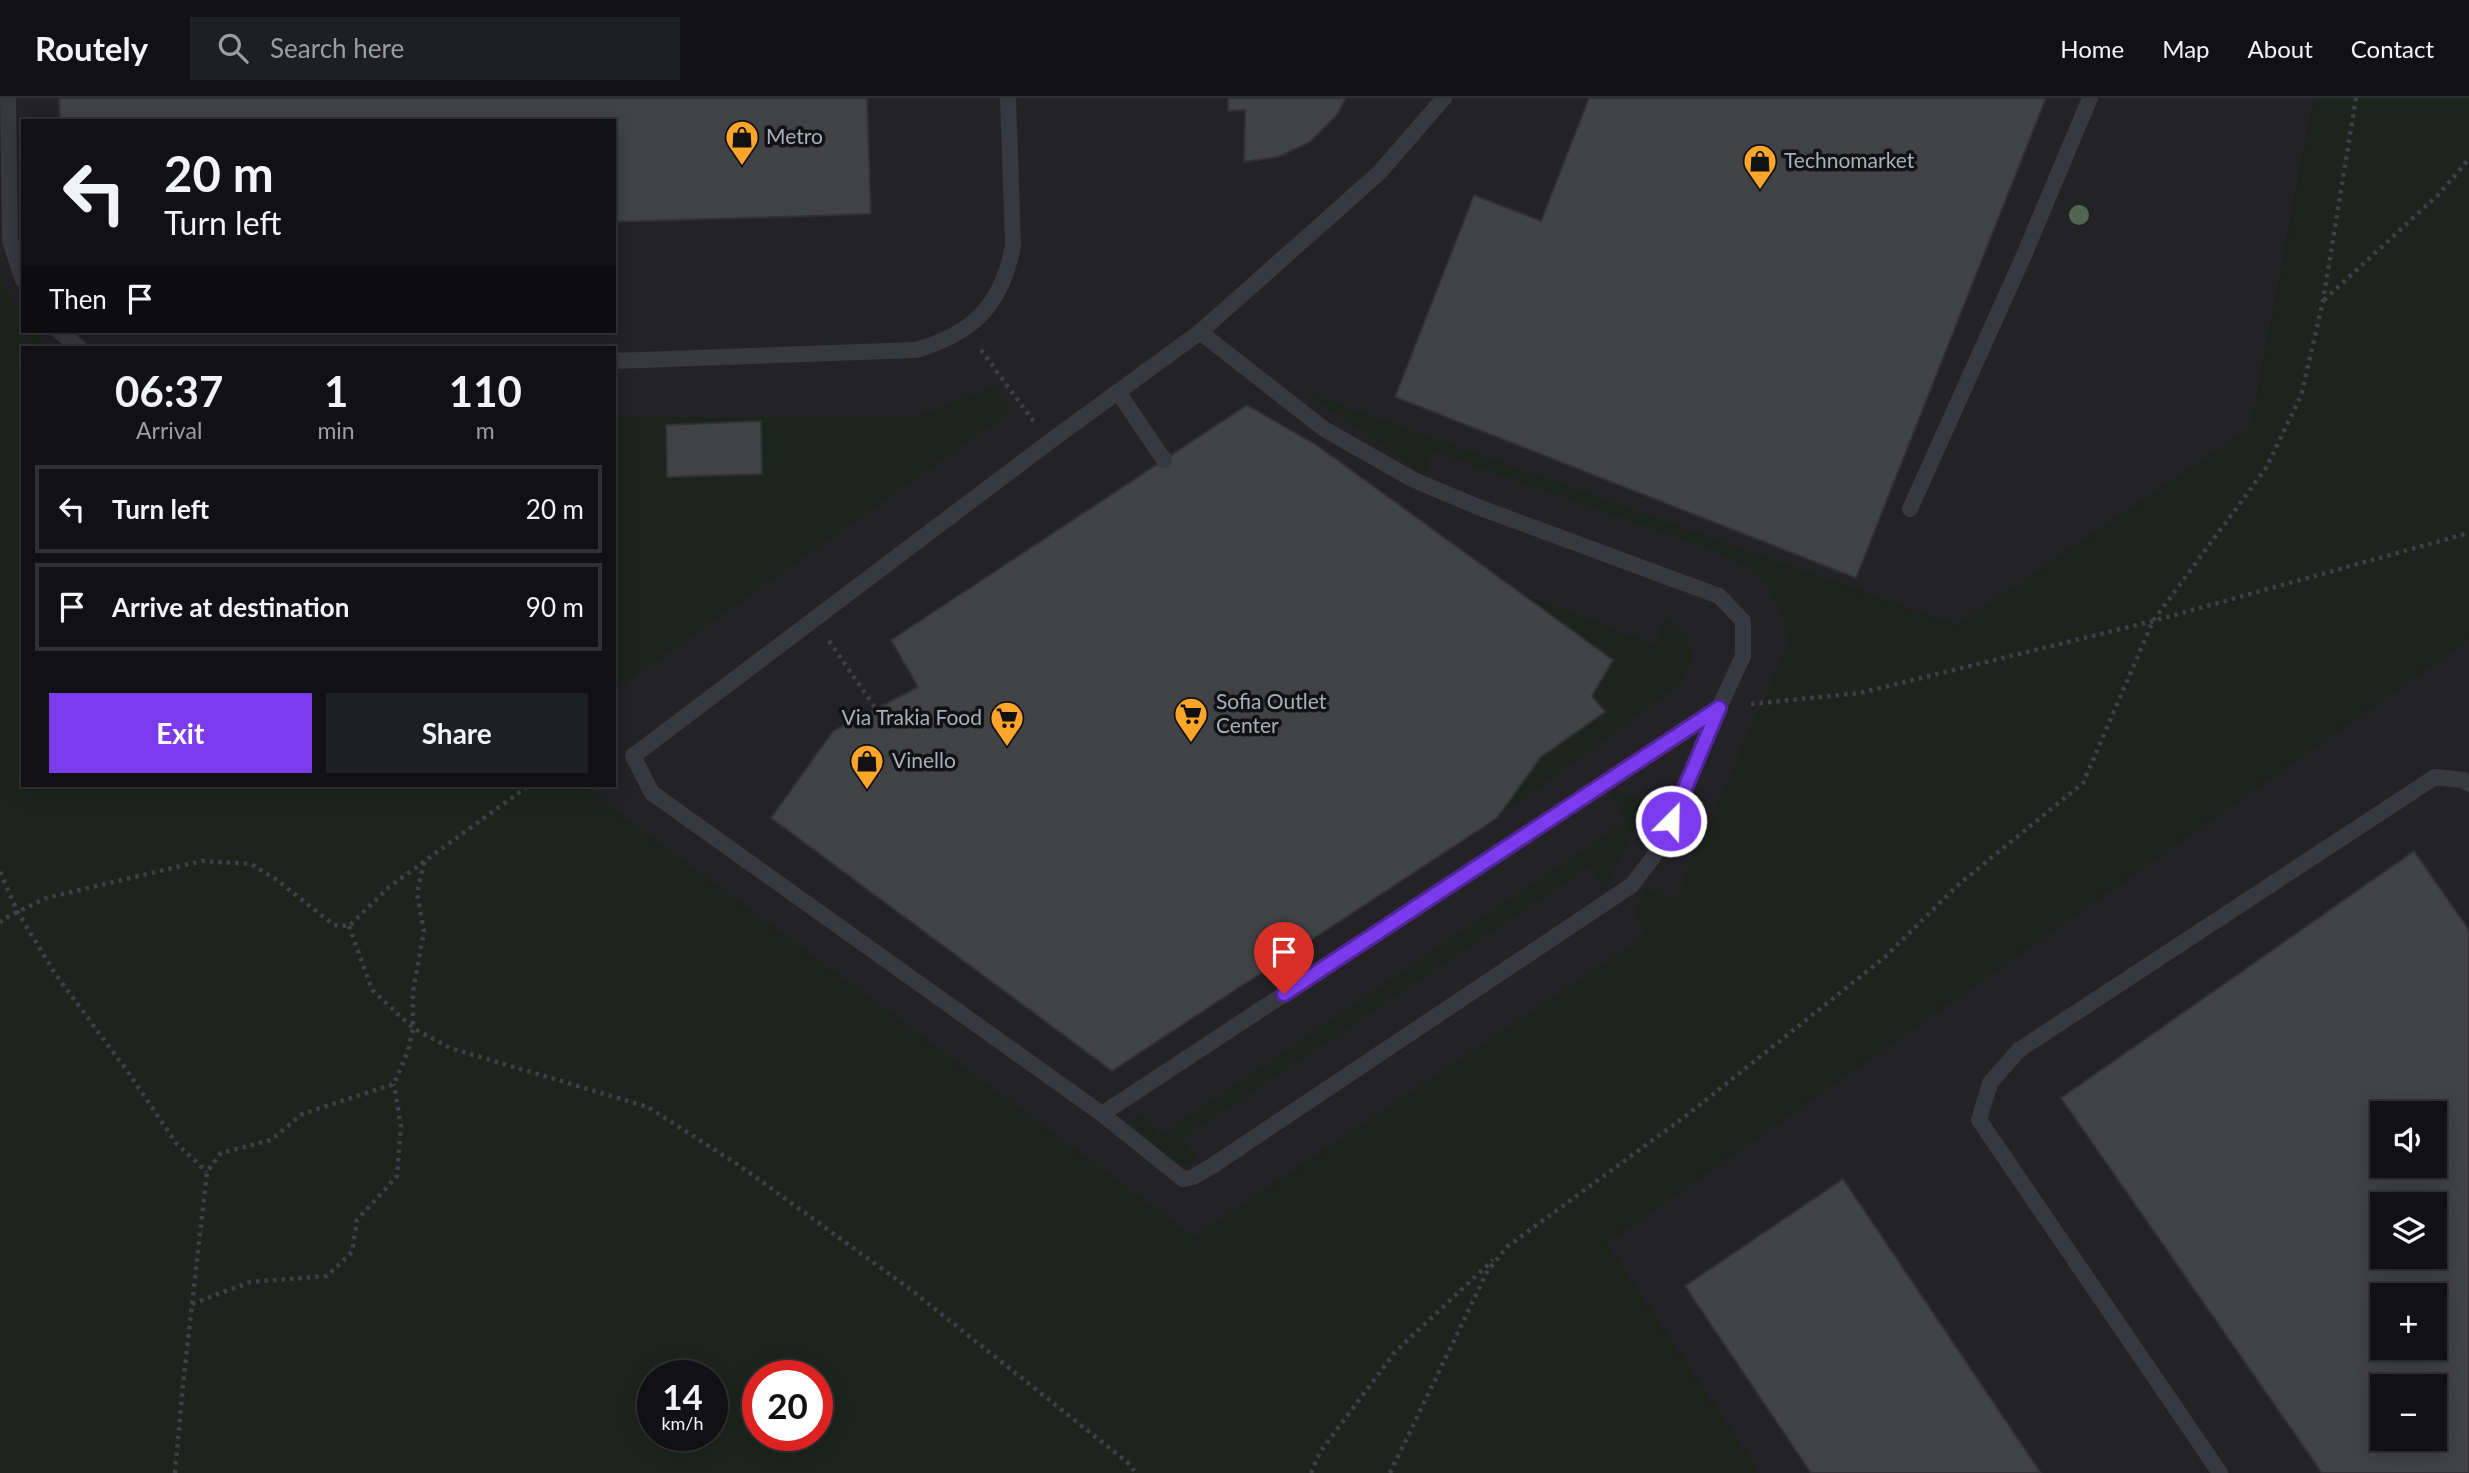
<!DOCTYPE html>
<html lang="en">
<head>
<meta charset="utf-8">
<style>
  body { margin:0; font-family:Lato,sans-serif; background:#1e1f21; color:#f1f3f6; height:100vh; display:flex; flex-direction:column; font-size:26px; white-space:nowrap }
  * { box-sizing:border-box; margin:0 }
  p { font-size:23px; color:#9c9da0 }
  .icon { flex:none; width:38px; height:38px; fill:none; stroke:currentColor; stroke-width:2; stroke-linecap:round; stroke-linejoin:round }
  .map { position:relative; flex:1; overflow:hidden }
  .side { position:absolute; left:21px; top:248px; width:595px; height:441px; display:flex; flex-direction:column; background:#111113; border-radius:0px; box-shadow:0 4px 18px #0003,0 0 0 2px #303133 }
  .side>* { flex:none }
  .top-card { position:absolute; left:21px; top:21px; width:595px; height:214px; border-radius:0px; box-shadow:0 4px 18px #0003,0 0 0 2px #303133; background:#111113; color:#f1f3f6; overflow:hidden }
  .tools { position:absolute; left:2370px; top:1003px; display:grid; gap:14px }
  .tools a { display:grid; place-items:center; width:77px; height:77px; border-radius:0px; background:#111113; box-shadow:0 4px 18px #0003,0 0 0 2px #303133; font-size:35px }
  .speed { position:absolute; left:637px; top:1262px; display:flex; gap:14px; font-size:35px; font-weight:700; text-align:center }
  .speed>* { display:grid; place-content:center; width:91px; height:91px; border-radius:50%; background:#111113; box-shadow:0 4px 18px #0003,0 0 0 2px #303133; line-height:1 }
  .speed small { font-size:18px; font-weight:400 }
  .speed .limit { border:10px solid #d22; background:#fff; color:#111 }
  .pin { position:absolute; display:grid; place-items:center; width:60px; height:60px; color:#fff; margin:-72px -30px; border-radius:50% 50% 50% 0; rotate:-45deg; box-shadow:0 0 7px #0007 }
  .pin .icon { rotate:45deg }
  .me { position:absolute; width:77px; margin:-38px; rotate:23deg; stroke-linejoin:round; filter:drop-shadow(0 0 5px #0008) }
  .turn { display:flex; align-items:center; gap:24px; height:147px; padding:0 28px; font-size:32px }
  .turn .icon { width:91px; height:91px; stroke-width:2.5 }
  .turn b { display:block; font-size:49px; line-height:60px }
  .then { display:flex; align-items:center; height:66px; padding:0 28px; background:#0003; gap:14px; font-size:26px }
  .eta { display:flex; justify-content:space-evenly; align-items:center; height:119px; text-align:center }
  .eta b { font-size:42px; font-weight:700; line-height:49px }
  .cta { display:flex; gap:14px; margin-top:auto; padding:14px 28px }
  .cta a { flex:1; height:80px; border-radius:0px; background:#7c3aed; color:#fff; font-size:28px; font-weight:700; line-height:80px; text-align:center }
  .cta a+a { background:#1e1f21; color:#f1f3f6 }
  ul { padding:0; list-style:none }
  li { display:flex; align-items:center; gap:21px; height:88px; margin:0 14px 10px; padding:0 14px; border:4px solid #303133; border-radius:0px }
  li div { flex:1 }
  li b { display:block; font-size:26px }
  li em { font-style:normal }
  header { display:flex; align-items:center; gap:42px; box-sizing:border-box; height:98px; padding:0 35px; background:#111113; border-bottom:2px solid #303133 }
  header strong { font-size:33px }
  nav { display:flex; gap:38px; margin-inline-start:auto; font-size:24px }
  .search { width:490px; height:63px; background:#1e1f21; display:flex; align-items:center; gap:18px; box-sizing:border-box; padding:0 24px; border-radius:0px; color:#9c9da0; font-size:26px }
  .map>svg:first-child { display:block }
  .built { fill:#232326; fill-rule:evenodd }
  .green { fill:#1c251d; fill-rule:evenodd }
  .building { fill:#414246; stroke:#313135; stroke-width:2; fill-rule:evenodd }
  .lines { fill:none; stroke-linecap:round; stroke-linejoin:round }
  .path { stroke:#3d4046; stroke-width:4.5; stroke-dasharray:3.5 5; stroke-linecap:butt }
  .lane { stroke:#38393f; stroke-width:16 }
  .tree { fill:#506650 }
  .route-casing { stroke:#51269a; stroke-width:18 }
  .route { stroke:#7c3aed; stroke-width:12 }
  .labels { text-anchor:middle; stroke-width:7; stroke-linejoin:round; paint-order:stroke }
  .poi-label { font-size:21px; fill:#a8afba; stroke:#121214; text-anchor:start }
</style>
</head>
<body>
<header>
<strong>Routely</strong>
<div class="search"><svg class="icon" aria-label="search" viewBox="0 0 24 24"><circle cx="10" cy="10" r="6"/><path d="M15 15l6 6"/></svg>Search here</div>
<nav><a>Home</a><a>Map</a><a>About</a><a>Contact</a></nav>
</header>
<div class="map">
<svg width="2469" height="1375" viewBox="0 0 2469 1375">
  <rect width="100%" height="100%" fill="#171719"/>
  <g class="built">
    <path d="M0,0H2314L2251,330L1957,528L1835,484L1692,808L1194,1140L581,688H614V592L1010,313L993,290L918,319H614V250H49L31,233H614V23H23V224L0,179Z"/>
    <path d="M2469,541V1375H1759L1606,1145ZM2382,1015H2434V1068H2382ZM2382,1106H2434V1158H2382ZM2382,1197H2434V1250H2382ZM2382,1288H2434V1340H2382Z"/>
  </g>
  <g class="green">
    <path d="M2314,0H2469V541L1606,1145L1759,1375H0V179L23,224V233H31L49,250H23V688H581L1194,1140L1648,837L1634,815L1648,791L1675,803L1788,547C1779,495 1770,479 1722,455L1433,353L1423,377L1307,295L1957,528L2251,330ZM653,1278H712V1337H653ZM758,1278H817V1337H758Z"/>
    <path d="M993,289L1011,313L614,592V319H918Z"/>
    <path d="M1521,495L1655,547L1665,521L1686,536L1693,559L1681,585L1497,720L1541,659L1604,614L1592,598L1613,562Z"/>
    <path d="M1625,695L1637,701L1643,712L1604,790L1589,769L1183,1040L1197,1062L1184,1067C1165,1061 1138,1043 1132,1023L1143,1015L1160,1038L1626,723L1611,698Z"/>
  </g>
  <g class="building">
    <path d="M59,0H867L871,116L614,124V23H60Z"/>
    <path d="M1228,0H1346L1337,17L1310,44L1278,59L1244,64L1245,12L1228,13Z"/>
    <path d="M1589,0H2046L1856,480L1395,299L1474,97L1541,123Z"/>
    <path d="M1247,307L1318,348L1613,562L1592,598L1605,614L1541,659L1497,720L1112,973L771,720L833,633L918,589L891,542Z"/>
    <path d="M761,323L762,376L667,379L666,327Z"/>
    <path d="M2414,753L2469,832V1375H2322L2061,1000ZM2382,1015H2434V1068H2382ZM2382,1106H2434V1158H2382ZM2382,1197H2434V1250H2382ZM2382,1288H2434V1340H2382Z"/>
    <path d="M1843,1081L2041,1375H1811L1685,1188Z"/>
  </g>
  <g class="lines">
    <g class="path">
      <path d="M2324,202L2438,97L2469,61"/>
      <path d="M981,252L1034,324"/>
      <path d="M829,543L876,611"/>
      <path d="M1751,606L1860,595L2153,523L2469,435"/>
      <path d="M0,774L17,813L56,877L128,974L176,1045L207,1074"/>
      <path d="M0,825L3,821L46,800L202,763L251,766L277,782L334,827L349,828L389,789L528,688"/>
      <path d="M349,828L372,892L413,930L450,950L648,1009L740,1068L910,1191L1127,1364L1136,1375"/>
      <path d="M192,1206L250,1184L327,1178L352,1154L357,1122L397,1078L401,1029L394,986"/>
      <path d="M175,1375L183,1286L207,1074L221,1055L271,1042L302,1016L394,986L408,953L413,930V893L424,833L417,796L424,764"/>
      <path d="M1311,1375L1320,1354L1395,1254L1493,1162"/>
      <path d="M1390,1375L1488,1172L1508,1148L1687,1017L1885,859L1958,787L2083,685L2153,523L2266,370L2301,298L2323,203L2356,0"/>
    </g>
    <g class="lane">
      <path d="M8,0L10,143L23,182"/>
      <path d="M1444,0L1379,75L1200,234L1049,344L633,658L652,695L1102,1016L1183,1081L1193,1079L1212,1068L1632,787L1654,758L1719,610"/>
      <path d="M59,233L80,250"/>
      <path d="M614,263L916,252C974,235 1002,207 1013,147L1008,0"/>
      <path d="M1118,294L1164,362"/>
      <path d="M1910,411L2025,155L2090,0"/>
      <path d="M1102,1016L1719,610L1743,558V523L1719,498L1478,409L1412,381L1324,331L1200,234"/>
      <path d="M2220,1375L1979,1022L1990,985L2019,952L2435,679L2463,682L2469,686"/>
    </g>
  </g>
  <circle class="tree" cx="2079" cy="117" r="10"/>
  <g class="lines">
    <defs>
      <path id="route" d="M1284,896L1719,610L1671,723"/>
    </defs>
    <use href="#route" class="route-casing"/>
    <use href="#route" class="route"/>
  </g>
  <defs>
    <symbol id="shop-pin" viewBox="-11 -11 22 30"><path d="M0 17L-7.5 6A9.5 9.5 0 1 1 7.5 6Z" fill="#ffa529" stroke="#121214"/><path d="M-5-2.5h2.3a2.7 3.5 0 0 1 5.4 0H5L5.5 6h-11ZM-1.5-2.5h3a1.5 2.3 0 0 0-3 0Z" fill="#111"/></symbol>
    <symbol id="supermarket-pin" viewBox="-11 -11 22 30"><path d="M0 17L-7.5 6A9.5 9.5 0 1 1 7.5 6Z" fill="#ffa529" stroke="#121214"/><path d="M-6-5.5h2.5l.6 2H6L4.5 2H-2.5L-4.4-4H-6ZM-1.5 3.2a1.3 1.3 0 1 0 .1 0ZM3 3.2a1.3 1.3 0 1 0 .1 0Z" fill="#111"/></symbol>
  </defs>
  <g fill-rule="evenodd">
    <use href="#shop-pin" x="723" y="20" width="38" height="52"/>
    <use href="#shop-pin" x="1741" y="44" width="38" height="52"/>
    <use href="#supermarket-pin" x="1172" y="597" width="38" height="52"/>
    <use href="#supermarket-pin" x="988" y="601" width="38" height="52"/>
    <use href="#shop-pin" x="848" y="644" width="38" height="52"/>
  </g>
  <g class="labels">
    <g class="poi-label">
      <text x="766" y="46">Metro</text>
      <text x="1784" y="70">Technomarket</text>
      <text x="1216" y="611">Sofia Outlet<tspan x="1216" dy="24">Center</tspan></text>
      <text x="982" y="627" text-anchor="end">Via Trakia Food</text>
      <text x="892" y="670">Vinello</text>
    </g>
  </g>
</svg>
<div class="tools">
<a><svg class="icon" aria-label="sound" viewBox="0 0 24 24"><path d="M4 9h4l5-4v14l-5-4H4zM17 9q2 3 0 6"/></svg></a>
<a><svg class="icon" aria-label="layers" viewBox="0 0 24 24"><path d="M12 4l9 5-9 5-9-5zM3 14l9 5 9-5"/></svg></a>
<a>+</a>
<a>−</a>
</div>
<div class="speed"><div>14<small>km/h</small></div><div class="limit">20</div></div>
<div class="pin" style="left:1284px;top:896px;background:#d93025"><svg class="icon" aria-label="arrive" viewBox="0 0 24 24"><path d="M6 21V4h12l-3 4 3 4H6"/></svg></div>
<svg class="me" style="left:1671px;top:723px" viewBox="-20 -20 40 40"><circle r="17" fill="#7c3aed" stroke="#fff" stroke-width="3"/><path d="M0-11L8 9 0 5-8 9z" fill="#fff"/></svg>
<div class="top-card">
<div class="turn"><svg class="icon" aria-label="left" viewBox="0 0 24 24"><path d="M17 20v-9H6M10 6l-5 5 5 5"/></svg><div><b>20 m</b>Turn left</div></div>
<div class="then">Then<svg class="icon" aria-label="arrive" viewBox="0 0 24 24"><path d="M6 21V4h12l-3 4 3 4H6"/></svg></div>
</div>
<section class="side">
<div class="eta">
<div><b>06:37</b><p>Arrival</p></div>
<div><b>1</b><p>min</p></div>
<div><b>110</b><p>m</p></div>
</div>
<ul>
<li><svg class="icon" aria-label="left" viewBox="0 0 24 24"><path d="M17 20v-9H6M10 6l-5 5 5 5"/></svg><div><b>Turn left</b></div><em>20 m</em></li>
<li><svg class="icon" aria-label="arrive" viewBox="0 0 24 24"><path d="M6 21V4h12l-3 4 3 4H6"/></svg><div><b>Arrive at destination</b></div><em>90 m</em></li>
</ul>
<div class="cta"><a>Exit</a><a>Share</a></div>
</section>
</div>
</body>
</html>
